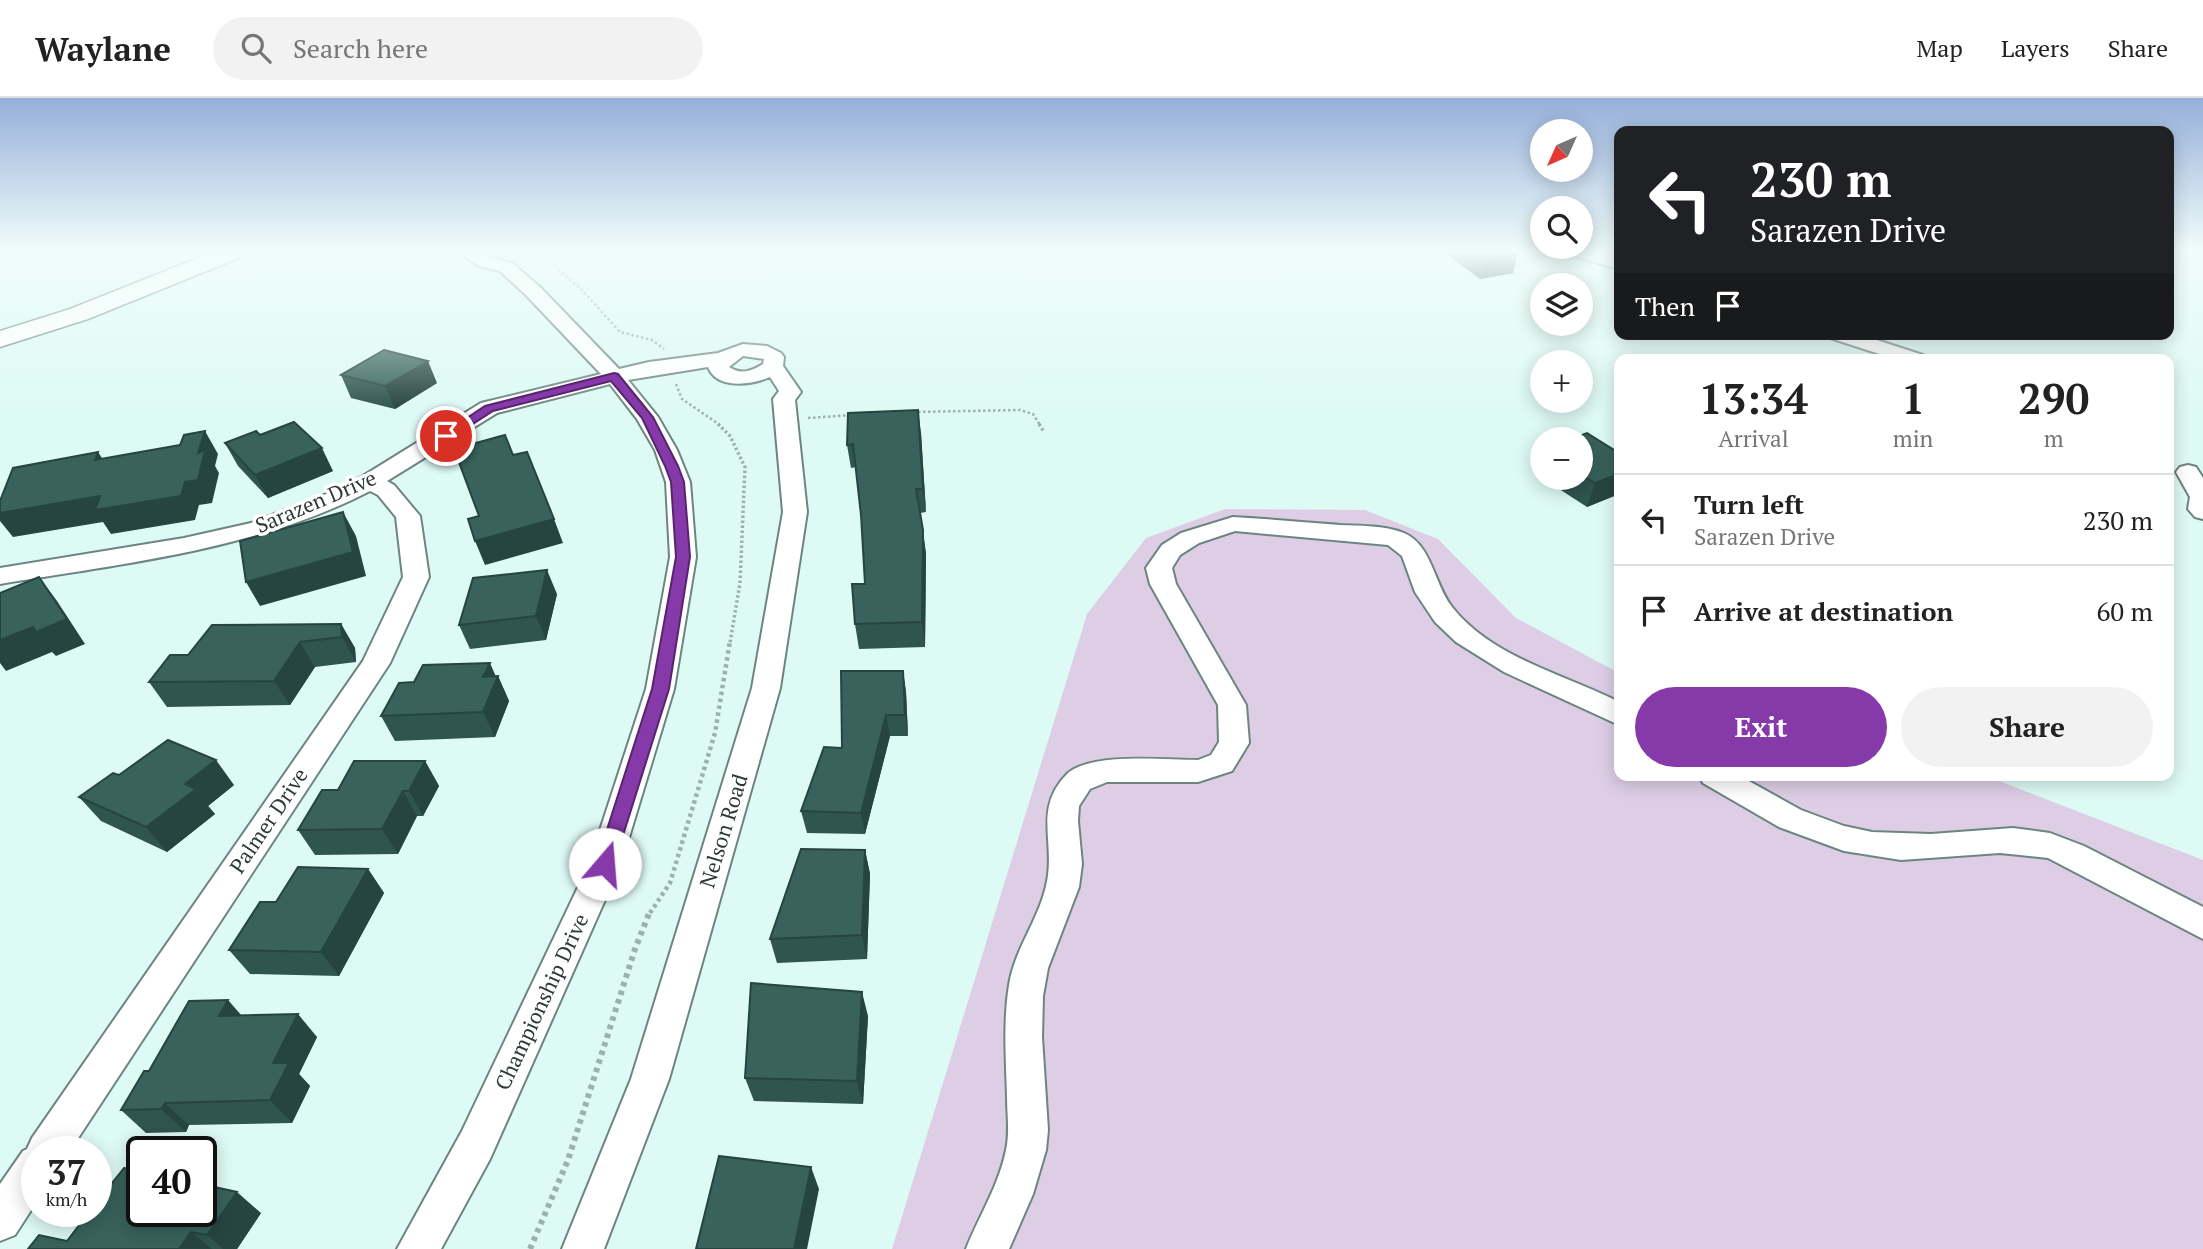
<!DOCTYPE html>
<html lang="en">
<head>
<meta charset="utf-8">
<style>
  body { margin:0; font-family:"PT Serif",serif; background:#f2f2f2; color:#222; height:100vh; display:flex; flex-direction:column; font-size:26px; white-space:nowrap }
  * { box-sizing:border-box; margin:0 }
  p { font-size:23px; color:#767676 }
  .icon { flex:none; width:38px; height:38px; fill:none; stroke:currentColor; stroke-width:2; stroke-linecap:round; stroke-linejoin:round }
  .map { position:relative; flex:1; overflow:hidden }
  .sheet { position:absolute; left:1614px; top:256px; width:560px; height:427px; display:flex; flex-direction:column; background:#fff; border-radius:14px; box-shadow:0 4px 18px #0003 }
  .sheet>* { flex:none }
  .guide { position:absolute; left:1614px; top:28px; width:560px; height:214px; border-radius:14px; box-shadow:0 4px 18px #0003; background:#202124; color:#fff; overflow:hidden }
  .needle { width:46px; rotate:225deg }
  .fabs { position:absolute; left:1530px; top:21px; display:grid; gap:14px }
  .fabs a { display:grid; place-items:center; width:63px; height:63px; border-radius:50%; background:#fff; box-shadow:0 4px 18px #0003; font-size:35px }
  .speed { position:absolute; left:21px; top:1038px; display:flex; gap:14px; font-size:35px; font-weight:700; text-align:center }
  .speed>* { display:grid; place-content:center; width:91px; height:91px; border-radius:50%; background:#fff; box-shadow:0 4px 18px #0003; line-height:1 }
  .speed small { font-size:18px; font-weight:400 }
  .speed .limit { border:4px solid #111; border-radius:10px; background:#fff; color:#111 }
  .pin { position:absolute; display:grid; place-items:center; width:60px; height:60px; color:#fff; margin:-30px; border:4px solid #fff; border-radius:50%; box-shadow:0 2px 7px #0007 }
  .me { position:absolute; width:77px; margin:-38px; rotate:18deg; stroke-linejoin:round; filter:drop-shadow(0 0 5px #0008) }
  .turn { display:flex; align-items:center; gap:24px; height:147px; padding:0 21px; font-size:32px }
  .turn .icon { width:91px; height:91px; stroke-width:2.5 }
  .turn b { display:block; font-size:49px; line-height:60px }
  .then { display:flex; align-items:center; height:66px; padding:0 21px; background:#0003; gap:14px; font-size:26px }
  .eta { display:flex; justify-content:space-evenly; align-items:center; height:119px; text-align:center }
  .eta b { font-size:42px; font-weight:800; line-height:49px }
  .cta { display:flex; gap:14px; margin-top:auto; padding:14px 21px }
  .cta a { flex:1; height:80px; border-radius:42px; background:#8639a9; color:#fff; font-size:28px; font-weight:800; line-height:80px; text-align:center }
  .cta a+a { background:#f2f2f2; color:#222 }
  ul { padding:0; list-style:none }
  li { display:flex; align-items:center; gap:21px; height:91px; padding:0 21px; border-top:2px solid #e0e0e0 }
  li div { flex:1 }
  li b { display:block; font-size:26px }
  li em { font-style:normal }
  header { display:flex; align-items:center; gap:42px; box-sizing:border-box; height:98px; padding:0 35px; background:#fff; border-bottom:2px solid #e0e0e0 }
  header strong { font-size:33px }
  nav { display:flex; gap:38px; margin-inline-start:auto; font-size:24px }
  .search { width:490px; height:63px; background:#f2f2f2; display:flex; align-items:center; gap:18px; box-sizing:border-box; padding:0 24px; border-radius:38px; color:#767676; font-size:26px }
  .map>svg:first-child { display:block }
  .green { fill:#ddcee6 }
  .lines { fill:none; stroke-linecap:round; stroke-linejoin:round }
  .minor-casing { stroke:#6d8580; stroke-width:4 }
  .major-casing { stroke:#6d8580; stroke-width:3 }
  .path-far3 { stroke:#9cb1ad; stroke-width:2.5; stroke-dasharray:2.5 2.5; stroke-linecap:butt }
  .path-far2 { stroke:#9cb1ad; stroke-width:3.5; stroke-dasharray:2.5 2.5; stroke-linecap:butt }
  .path-far1 { stroke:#9cb1ad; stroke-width:4.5; stroke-dasharray:3.5 3.5; stroke-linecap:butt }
  .path { stroke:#9cb1ad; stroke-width:6; stroke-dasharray:4.5 4.5; stroke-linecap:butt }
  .minor { fill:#fff; fill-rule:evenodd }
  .major { fill:#fff; fill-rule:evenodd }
  .wall { fill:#30544e }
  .shaded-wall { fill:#274540 }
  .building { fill:#38625b; stroke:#274540; stroke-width:2 }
  .route { fill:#8639a9; stroke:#57256e; stroke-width:2 }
  .labels { text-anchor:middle; stroke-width:7; stroke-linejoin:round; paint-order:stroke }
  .street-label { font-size:21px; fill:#2f3a38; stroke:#fff }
</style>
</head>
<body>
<header>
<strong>Waylane</strong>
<div class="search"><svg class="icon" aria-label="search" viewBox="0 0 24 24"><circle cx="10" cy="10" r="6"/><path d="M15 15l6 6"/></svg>Search here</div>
<nav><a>Map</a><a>Layers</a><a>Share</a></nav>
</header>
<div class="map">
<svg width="2203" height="1151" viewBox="0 0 2203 1151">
  <rect width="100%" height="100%" fill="#defaf4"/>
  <path class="green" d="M1225,411L1365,412L1438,441L1516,520L1619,575V677L1986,678L2203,762V1151H892L1087,516L1146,440Z"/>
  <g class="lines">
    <defs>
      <g id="minor">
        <path d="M456,152H477L491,160L512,165L540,189L619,271L649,264L718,255L743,246L767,248L781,255L784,259L783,268L801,294L795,302L807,414L780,590L669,981L604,1151H562L631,981L752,590L783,414L773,301L779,293L770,279C751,287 717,292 708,269L628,282L658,319L677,352L690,384L696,459L674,591L621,766L490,1061L441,1151H397L462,1033L589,766L646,591L670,459L666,384L655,352L637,321L610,286L497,315L387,383L394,387L420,418L429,479L390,565L69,1054H37V1103L15,1137L0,1143V1086L23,1053L27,1051L32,1040L363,563L403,479L396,419L378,397L370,393C256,452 125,465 0,486V470L184,440L251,425L334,393L363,378L481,305L601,276L526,197L500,173L479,168ZM743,258L764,261L763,266C752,273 741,277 729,269Z"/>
        <path d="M1563,152H1591L1619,160V171L1566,156Z"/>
        <path d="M1827,236H1858L1923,257L1926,261H1895L1830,240Z"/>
        <path d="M2188,367L2196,369L2203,380V421L2195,419L2188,411L2190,399L2176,374L2180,369Z"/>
        <path d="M1233,419C1269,421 1304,424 1340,427C1360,428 1384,427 1404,435C1432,447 1434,486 1452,509C1492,560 1564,576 1619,604V627L1504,574L1456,544L1435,524L1415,494L1402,458L1388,447L1235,433L1199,445L1180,457L1172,470L1176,486L1246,607L1249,645L1232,673L1198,684H1107L1090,691L1079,708L1078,723L1082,766L1079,789L1048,870L1043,898L1042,939L1048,1032L1046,1052L1033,1096L1009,1151H966C979,1118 999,1087 1006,1052C1010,1034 1007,1017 1007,999C1006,962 1003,924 1009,887C1015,848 1043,817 1048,777C1053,739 1035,709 1067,676C1090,654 1166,662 1198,662L1211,657L1219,644L1218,607L1150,486L1146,470L1162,447L1181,435Z"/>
        <path d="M1699,677H1738L1801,712L1844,728L1872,734L1931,736L2013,730L2050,735L2084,748L2203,809V841L2048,760L2000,755L1901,762L1844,753L1779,729L1703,685Z"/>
      </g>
      <path id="major" d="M218,152H250L246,157L88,221L0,249V233L70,211Z"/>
    </defs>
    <use href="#minor" class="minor-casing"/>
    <use href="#major" class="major-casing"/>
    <g class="path-far3">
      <path d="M535,152L581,191L620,234L652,242L664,251"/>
      <path d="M676,286L682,301L720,327"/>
      <path d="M913,314L1020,312L1033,316L1040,327"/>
      <path d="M808,320L852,317"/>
    </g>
    <g class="path-far2">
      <path d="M718,326L730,338L745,369L740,485L730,545"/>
      <path d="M1039,326L1044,334"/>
    </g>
    <path class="path-far1" d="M650,815L670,785L715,635L730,543"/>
    <path class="path" d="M530,1151L568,1062L635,851L650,813"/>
    <use href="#minor" class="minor"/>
    <use href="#major" class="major"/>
  </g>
  <g class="wall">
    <path d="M1441,152H1514L1513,175L1480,181Z"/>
    <path d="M341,277L437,285L395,311L351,300Z"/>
    <path d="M921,335L926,414L920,415L926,456L925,549L859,551L855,526L865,486L861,417L856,369L851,370L847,347Z"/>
    <path d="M260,337L333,373L268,400L238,368L225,345Z"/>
    <path d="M1580,341L1619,355V396L1587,409L1536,376L1542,355V380H1580Z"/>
    <path d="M557,496L546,542L470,551L459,527Z"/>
    <path d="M341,526L355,550L356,564L315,569L290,607L167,609L149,584L188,557Z"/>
    <path d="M903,573L906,594L908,638H890L865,736L807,735L801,713L842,650Z"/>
    <path d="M498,578L509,603L495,639L395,643L381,618Z"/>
    <path d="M425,663L439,688L423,718H417L398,756L315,757L298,732L338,692Z"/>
    <path d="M119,677L234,687L208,708L215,716L167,754L101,723L79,699Z"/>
    <path d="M865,752L870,776L867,861L777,865L770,841Z"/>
    <path d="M368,771L384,795L339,878L250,876L229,852L276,804Z"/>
    <path d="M241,917L317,939L299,976L310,988L292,1025L189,1027L186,1034L146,1035L121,1012L149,973Z"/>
    <path d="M868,918L863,1006L754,1003L745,980Z"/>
    <path d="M261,1115L237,1151H28L67,1143Z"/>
  </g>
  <g class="shaded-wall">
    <path d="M1518,155L1513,175L1480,181L1484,161Z"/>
    <path d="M428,263L437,285L395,311L385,288Z"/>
    <path d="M918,312L921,335L926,414L923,391Z"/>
    <path d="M205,333L218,356L215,368L219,375L212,405L199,407L195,422L111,436L103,424L13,439L0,423V415L185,384L198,355Z"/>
    <path d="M322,350L333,373L268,400L255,377Z"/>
    <path d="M98,354L113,377L95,362Z"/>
    <path d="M1619,376V396L1587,409L1595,385Z"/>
    <path d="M343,414L356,438L366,478L260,508L246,484Z"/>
    <path d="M554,421L563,445L485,467L475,443Z"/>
    <path d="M923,432L926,456L925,549L922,524Z"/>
    <path d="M547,472L557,496L546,542L536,518Z"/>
    <path d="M39,479L57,503L85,546L56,558L52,554L6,573L0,565V542Z"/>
    <path d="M341,526L355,550L356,564L342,539Z"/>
    <path d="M300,544L315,569L290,607L274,583Z"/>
    <path d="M490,565L497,581L498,578L509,603L495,639L483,614V579Z"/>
    <path d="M903,573L906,594L908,638L905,617Z"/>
    <path d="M886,617L890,638L865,736L861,715Z"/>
    <path d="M216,662L234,687L208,708L215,716L167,754L146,729L185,686Z"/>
    <path d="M425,663L439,688L423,718L409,693Z"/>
    <path d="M403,693L417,718L398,756L382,731Z"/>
    <path d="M865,752L870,776L867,861L862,837Z"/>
    <path d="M368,771L384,795L339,878L321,854Z"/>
    <path d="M862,894L868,918L863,1006L857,983Z"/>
    <path d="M228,902L249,926L219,918Z"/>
    <path d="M298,916L317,939L299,976L310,988L292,1025L270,1002L273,965Z"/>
    <path d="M165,1005L189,1027L186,1034L161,1011Z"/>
    <path d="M811,1069L819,1091L807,1151H794Z"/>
    <path d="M237,1094L261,1115L237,1151H223L207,1137Z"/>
    <path d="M191,1134L212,1151H179Z"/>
  </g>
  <g class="building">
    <path d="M1473,152H1514L1518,155L1484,161Z"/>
    <path d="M384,252L428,263L385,288L341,277Z"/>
    <path d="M918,312L923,391H916L923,432L922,524L855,526L852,486H865L861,417L853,346L847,347L848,315Z"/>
    <path d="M294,324L322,350L255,377L225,345L256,333L260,337Z"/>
    <path d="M205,333L198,355L205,352L198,382L185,384L181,398L95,412L100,398L0,415V403L13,370L98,354L95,362L180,347L184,337Z"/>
    <path d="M1587,335L1619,355V376L1595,385L1580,376V341H1572Z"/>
    <path d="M505,337L513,357L527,354L554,421L475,443L468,421L479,418L454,351Z"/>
    <path d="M343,414L353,454L246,484L240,443Z"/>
    <path d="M547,472L536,518L459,527L473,480Z"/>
    <path d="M39,479L67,521L36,534L33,529L0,542V495Z"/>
    <path d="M341,526L342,539L300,544L274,583L149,584L170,557H188L212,527Z"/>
    <path d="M490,565L483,579L498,578L483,614L381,618L399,585L414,584L423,567Z"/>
    <path d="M841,573H903L905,617H886L861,715L801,713L824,649L842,650Z"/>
    <path d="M168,642L216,662L185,686L196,691L146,729L79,699L113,675L119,677Z"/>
    <path d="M354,663H425L409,693H403L382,731L298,732L322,692H338Z"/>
    <path d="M801,751L865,752L862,837L770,841Z"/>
    <path d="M298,769L368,771L321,854L229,852L260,804H276Z"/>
    <path d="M751,885L862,894L857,983L745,980Z"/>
    <path d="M228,902L219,918L298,916L273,965H289L270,1002L165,1005L161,1011L121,1012L144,973H149L189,903Z"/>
    <path d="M719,1058L811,1069L794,1151H696Z"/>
    <path d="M124,1070L142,1074V1113H201V1086L237,1094L207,1137L191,1134L179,1151H28L39,1137L67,1143L90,1113H96V1105Z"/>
  </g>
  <linearGradient id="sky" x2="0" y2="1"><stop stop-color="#96afda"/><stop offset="0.49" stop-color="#f0fdfa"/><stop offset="1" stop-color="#f0fdfa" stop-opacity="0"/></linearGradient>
  <rect width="2203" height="313" fill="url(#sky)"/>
  <path class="route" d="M614,275L618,276L653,319L678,368L684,384L690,459L669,591L614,766L611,771L605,773L598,771L596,766L652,591L676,459L671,384L665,368L642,320L611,283L493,313L451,340L446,342L440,338L485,308Z"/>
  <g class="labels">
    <g class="street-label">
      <text transform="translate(316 404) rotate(-23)" y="7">Sarazen Drive</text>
      <text transform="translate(269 723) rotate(-56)" y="7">Palmer Drive</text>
      <text transform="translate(724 733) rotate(-73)" y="7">Nelson Road</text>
      <text transform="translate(542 904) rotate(-65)" y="7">Championship Drive</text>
    </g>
  </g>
</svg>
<div class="fabs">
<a><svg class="needle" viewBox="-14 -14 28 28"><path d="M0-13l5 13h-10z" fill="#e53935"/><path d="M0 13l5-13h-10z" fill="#767676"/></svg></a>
<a><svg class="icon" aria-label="search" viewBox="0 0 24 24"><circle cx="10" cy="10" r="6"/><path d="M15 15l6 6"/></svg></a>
<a><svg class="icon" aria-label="layers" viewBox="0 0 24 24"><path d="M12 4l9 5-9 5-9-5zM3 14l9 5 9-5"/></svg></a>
<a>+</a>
<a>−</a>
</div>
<div class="speed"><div>37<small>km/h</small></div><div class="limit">40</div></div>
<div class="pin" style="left:446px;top:338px;background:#d93025"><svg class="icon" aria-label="arrive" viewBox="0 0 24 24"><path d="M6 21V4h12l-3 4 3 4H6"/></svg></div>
<svg class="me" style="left:605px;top:766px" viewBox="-20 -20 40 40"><circle r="19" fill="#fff"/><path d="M0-13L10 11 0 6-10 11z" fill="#8639a9"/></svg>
<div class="guide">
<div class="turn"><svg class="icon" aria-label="left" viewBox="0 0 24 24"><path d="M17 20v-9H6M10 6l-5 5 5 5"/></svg><div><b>230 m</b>Sarazen Drive</div></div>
<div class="then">Then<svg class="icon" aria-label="arrive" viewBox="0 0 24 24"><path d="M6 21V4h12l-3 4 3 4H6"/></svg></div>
</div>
<section class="sheet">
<div class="eta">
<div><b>13:34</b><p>Arrival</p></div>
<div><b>1</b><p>min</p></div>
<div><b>290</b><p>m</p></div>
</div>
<ul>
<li><svg class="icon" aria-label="left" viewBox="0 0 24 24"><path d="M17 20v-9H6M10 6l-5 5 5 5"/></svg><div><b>Turn left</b><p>Sarazen Drive</p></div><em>230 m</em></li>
<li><svg class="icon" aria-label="arrive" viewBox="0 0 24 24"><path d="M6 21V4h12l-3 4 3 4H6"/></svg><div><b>Arrive at destination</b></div><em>60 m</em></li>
</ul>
<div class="cta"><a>Exit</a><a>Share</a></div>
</section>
</div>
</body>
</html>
